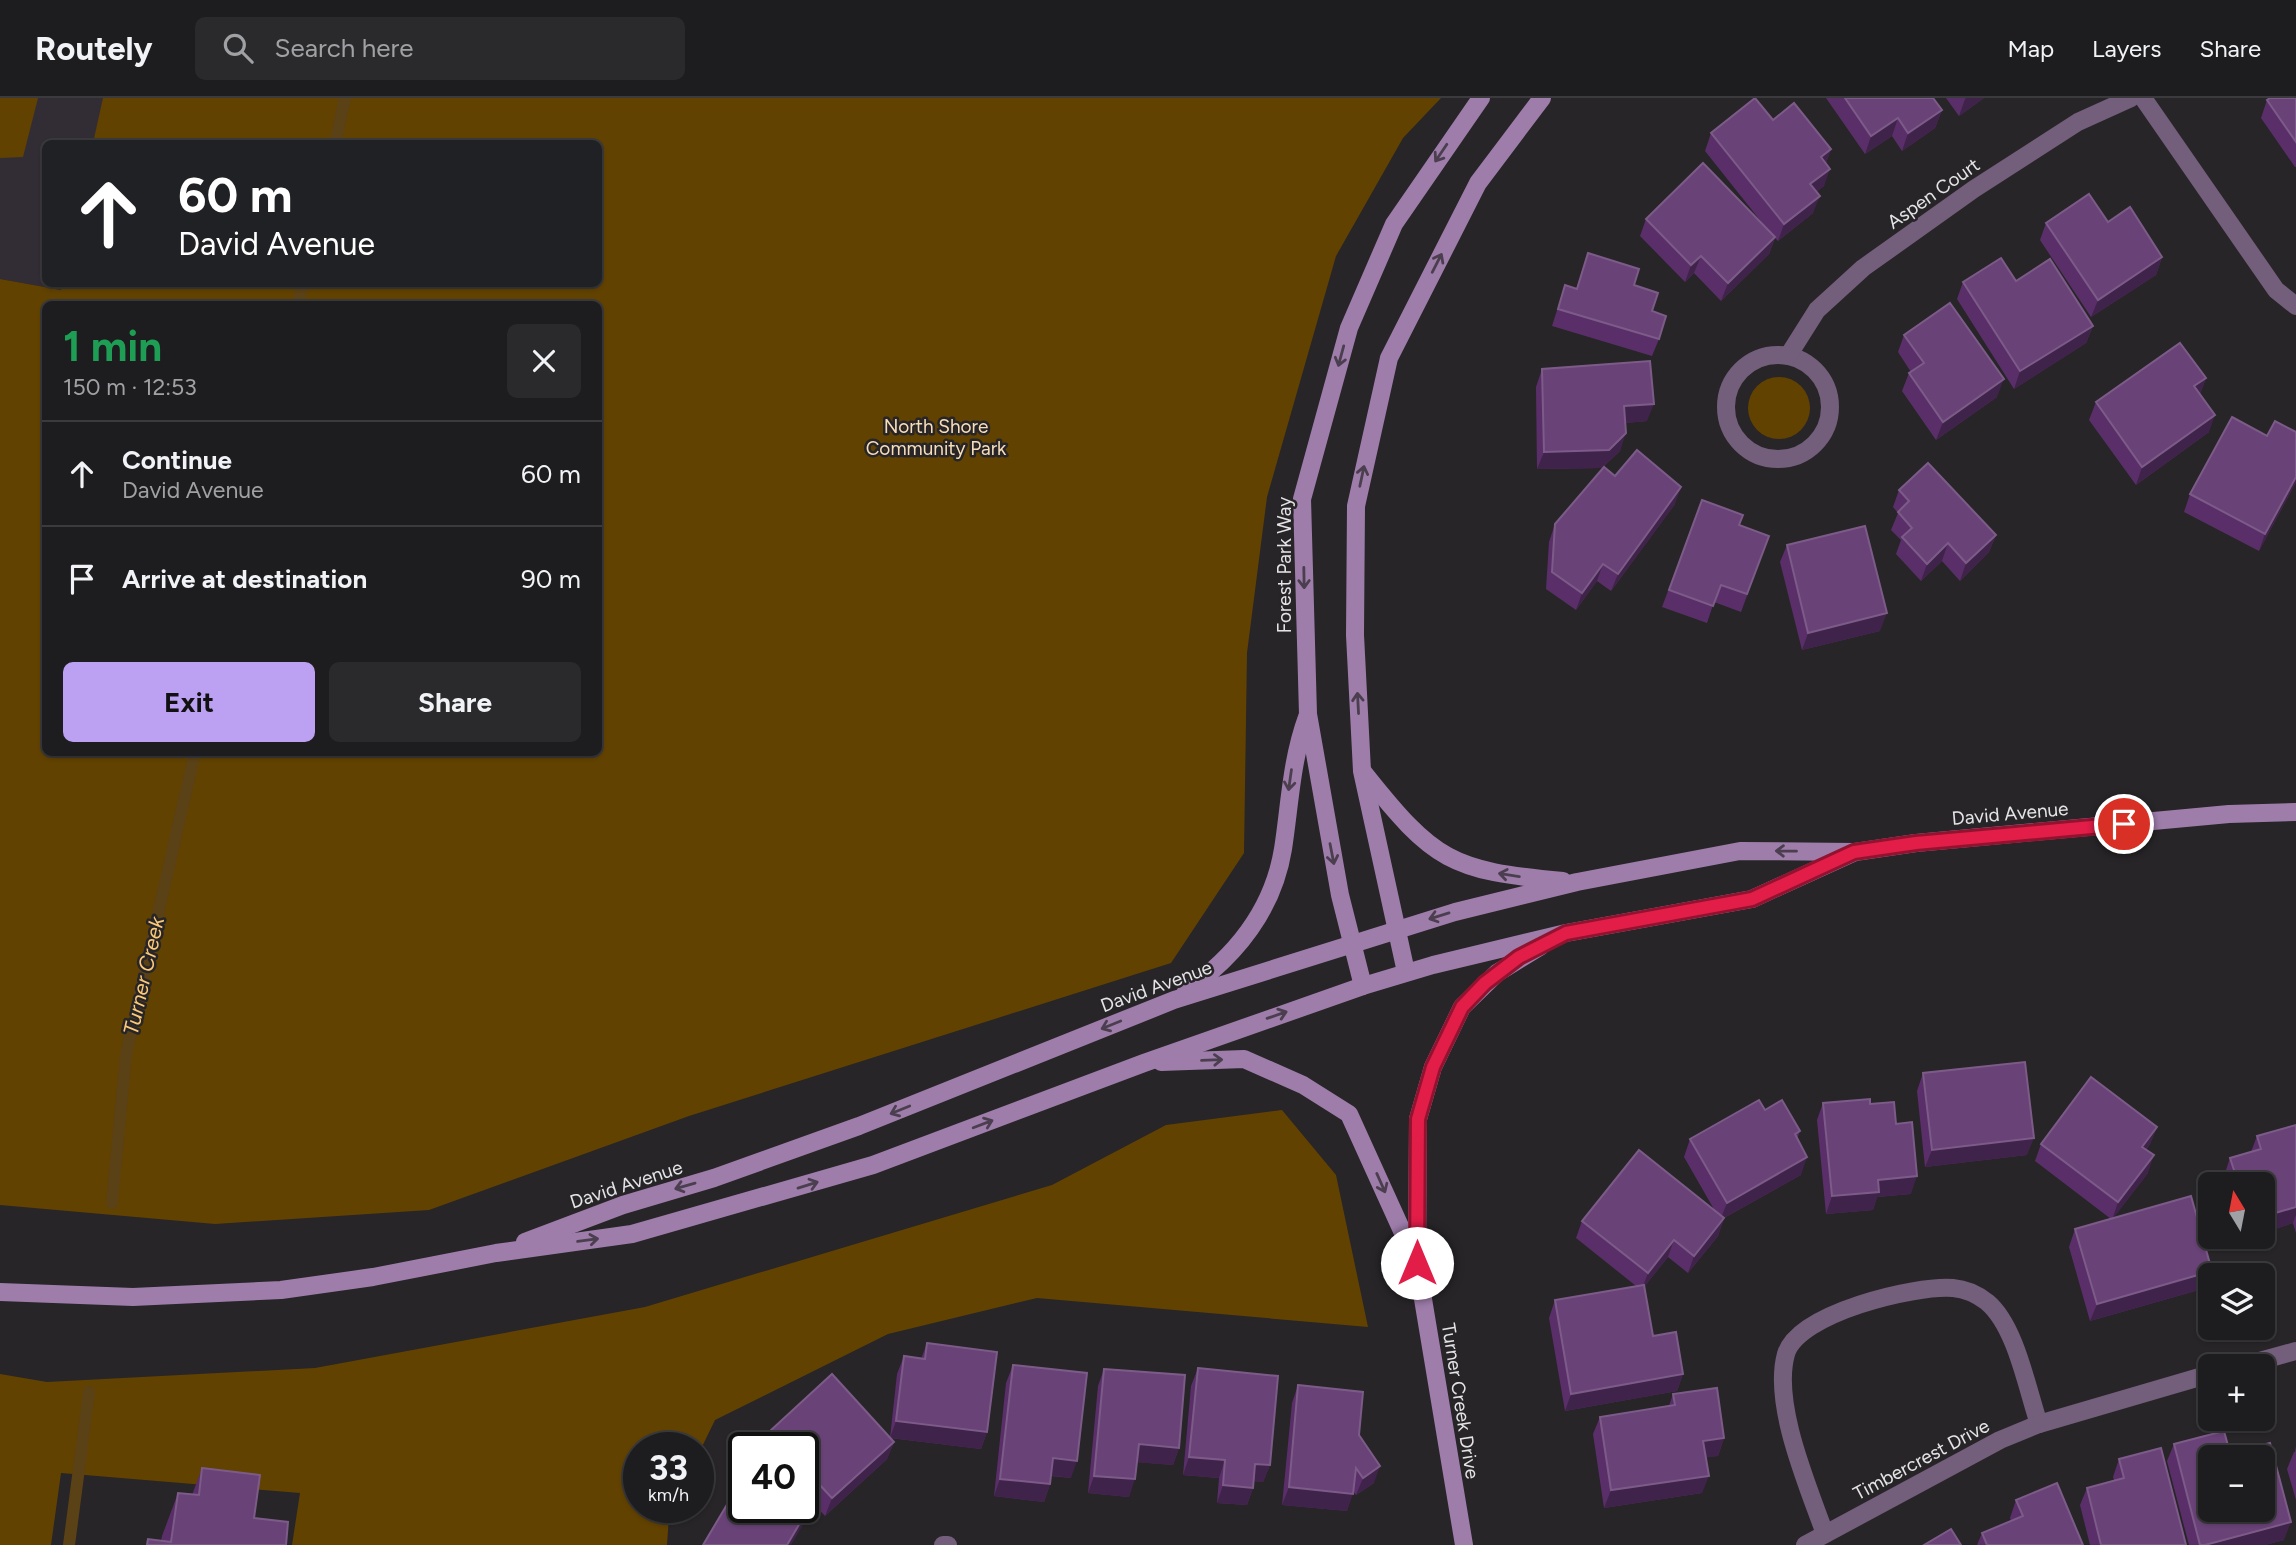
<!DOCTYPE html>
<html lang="en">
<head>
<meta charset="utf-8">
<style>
  body { margin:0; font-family:Figtree,sans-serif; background:#2a292b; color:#f1f3f6; height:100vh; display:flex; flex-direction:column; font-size:26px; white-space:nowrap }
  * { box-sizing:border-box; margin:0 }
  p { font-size:23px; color:#a0a1a4 }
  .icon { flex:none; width:38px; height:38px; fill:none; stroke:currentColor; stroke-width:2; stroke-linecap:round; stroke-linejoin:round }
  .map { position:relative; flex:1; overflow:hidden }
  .details { position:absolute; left:42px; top:203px; width:560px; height:455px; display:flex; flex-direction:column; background:#1d1c1e; border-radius:10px; box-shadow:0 2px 5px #0004,0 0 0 2px #3b3a3c }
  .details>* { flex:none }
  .banner { position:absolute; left:42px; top:42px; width:560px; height:147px; border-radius:10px; box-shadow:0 2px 5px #0004,0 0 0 2px #3b3a3c; background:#202124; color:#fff; overflow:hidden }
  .needle { width:46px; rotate:350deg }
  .fabs { position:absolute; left:2198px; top:1074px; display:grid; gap:14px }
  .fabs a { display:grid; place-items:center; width:77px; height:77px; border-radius:10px; background:#1d1c1e; box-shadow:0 2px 5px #0004,0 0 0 2px #3b3a3c; font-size:35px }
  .speed { position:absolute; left:623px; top:1334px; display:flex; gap:14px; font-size:35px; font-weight:700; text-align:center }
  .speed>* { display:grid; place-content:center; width:91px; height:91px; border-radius:50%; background:#1d1c1e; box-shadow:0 2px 5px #0004,0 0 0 2px #3b3a3c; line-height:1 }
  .speed small { font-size:18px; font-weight:400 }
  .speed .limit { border:4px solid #111; border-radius:10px; background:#fff; color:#111 }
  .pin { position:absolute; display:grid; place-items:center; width:60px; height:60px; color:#fff; margin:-30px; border:4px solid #fff; border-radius:50%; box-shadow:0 2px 7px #0007 }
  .me { position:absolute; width:77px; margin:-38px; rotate:0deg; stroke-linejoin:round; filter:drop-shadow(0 0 5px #0008) }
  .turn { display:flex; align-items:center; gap:24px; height:147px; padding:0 21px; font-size:32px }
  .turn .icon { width:91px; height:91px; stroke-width:2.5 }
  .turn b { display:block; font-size:49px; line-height:60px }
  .round { display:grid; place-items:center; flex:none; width:74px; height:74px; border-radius:10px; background:#2a292b }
  .summary { display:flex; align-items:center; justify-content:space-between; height:119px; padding:0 21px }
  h1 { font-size:42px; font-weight:700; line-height:52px; color:#1e9e55 }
  .cta { display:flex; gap:14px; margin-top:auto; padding:14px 21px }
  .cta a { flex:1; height:80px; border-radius:10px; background:#bca0f2; color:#111; font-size:28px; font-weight:700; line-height:80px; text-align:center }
  .cta a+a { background:#2a292b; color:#f1f3f6 }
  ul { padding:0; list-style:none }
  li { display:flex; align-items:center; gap:21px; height:105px; padding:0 21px; border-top:2px solid #3b3a3c }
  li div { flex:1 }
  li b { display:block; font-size:26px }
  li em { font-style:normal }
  header { display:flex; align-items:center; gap:42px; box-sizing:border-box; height:98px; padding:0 35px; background:#1d1c1e; border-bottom:2px solid #3b3a3c }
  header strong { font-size:33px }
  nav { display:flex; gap:38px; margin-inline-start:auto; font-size:24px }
  .search { width:490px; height:63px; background:#2a292b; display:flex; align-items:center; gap:18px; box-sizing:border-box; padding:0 24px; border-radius:10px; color:#a0a1a4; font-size:26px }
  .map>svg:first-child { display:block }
  .built { fill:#322c35 }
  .green { fill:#624200; fill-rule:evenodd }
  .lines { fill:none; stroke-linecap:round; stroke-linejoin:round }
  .stream { stroke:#5a4116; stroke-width:12 }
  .street { stroke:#735e7b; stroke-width:18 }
  .secondary { stroke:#9e7dab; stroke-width:18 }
  .wall { fill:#5a2f69 }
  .shaded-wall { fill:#40234a }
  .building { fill:#694277; stroke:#7c5b88; stroke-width:2; fill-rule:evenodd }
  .oneway { stroke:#4b3f4f }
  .route-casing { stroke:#92132f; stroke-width:18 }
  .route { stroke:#e11d48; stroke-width:12 }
  .labels { text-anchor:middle; stroke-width:5; stroke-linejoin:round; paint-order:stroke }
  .street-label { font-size:19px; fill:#e4e3e5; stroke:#272528 }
  .park-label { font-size:19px; fill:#f8deb8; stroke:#272528 }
  .water-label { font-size:21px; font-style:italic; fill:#fcc977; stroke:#272528 }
</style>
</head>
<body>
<header>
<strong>Routely</strong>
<div class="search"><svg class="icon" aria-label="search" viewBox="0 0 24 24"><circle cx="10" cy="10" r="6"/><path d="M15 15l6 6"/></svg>Search here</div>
<nav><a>Map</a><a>Layers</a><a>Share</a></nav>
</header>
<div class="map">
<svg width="2296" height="1447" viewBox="0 0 2296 1447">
  <rect width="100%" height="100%" fill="#272528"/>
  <path class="built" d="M0,0H147L138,45L46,46V186H111L108,201L0,181Z"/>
  <g class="green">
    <path d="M0,0H38L23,59L0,60Z"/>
    <path d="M103,0H1441L1403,40L1336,158L1267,399L1247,555L1244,755L1171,865L689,1018L429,1112L215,1126L0,1107V181L61,192L63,186H598V46L93,45ZM46,206H598V654H46Z"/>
    <circle cx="1779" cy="310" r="31"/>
    <path d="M1282,1012L1336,1077L1368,1229L1037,1200L888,1236L715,1322L698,1357V1349H639V1409H673L669,1418L667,1447H292L300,1395L61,1375L51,1447H0V1276L47,1284L315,1270L645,1209L1052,1087L1166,1027Z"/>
  </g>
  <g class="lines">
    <g class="stream">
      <path d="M335,46L345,0"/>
      <path d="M298,206L303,186"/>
      <path d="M112,1105L126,956L195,654"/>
      <path d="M69,1447L89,1294"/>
    </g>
    <g class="street">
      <path d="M2143,0L2276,192L2296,208"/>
      <circle cx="1778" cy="309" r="52"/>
      <path d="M1788,258L1817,212L1863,170L1974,91L2078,24L2131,0"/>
      <path d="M2238,1269L2296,1253"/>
      <path d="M1825,1436C1808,1388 1772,1306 1786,1256C1798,1215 1915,1187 1953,1190C1965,1191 1978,1197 1987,1204C2016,1228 2027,1291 2039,1326"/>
      <path d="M943,1447H948"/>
      <path d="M1805,1447L2000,1342L2039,1326L2210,1276"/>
    </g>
    <g class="secondary">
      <path d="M1364,675C1434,763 1451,773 1563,783"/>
      <path d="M1406,874L1362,673L1355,537L1356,408L1389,260L1478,85L1542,0"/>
      <path d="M1363,888L1340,797L1308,616L1302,401L1349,230L1394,126L1481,0"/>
      <path d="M1186,893C1236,858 1273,812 1283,751C1290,706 1291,663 1307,619"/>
      <path d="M1161,964L1244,961L1303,987L1349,1016L1413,1157"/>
      <path d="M525,1144L623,1107L714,1080L859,1028L1174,902L1455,814L1577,784L1740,753L1855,754L1916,745L2229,716L2296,714"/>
      <path d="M0,1194L133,1199L281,1192L373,1179L496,1155L632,1136L873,1067L1144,965L1363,888L1433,867L1566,835L1752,801L1855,754"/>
      <path d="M1464,1447L1417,1165L1418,1021L1433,969L1462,909L1497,875L1541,848"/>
    </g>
  </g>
  <g class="wall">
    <path d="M1826,0H1933L1942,12L1935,30L1902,53L1892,38L1865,56Z"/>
    <path d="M1946,0H1984L1959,18Z"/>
    <path d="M2296,0V69H2295L2261,20L2267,2Z"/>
    <path d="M1773,22L1831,51L1826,65L1824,88L1816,94L1813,115L1778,143L1775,140L1769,156L1721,203L1694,175L1685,184L1640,138L1646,121L1767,131L1705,53L1711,35Z"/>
    <path d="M2108,124L2162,159L2156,177L2091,219L2040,142L2046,125Z"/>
    <path d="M1588,155L1634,187L1652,213L1659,241L1652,258L1552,228L1565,187L1576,191Z"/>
    <path d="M2016,183L2093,228L2086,245L2014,291L1957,201L1963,184Z"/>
    <path d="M1904,237L1997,299L1936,342L1902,293L1909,275L1911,274L1898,254Z"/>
    <path d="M1542,271L1647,323L1625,325L1620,353L1602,370L1537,371L1536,289Z"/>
    <path d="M2206,280L2200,296L2209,334L2136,387L2089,322L2096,304Z"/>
    <path d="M1615,378L1675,406L1611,493L1597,483L1576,512L1546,491L1549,444L1555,426Z"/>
    <path d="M2296,384L2259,453L2184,414L2190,396Z"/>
    <path d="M1899,392L1996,437L1989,454L1960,483L1942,463L1921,483L1896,456L1901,442L1891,432L1898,415L1893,409Z"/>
    <path d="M1702,402L1739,427L1769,438L1741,514L1714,504L1707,525L1662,509Z"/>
    <path d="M1787,447L1880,533L1802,552L1780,464Z"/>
    <path d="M1923,975L2027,1057L1925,1069L1917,993Z"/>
    <path d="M1823,1005L1870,1006L1896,1026L1911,1096L1877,1099L1873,1112L1826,1116L1817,1022Z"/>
    <path d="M1765,1012L1800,1033L1797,1041L1801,1077L1724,1120L1718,1138L1688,1175L1668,1159L1644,1189L1653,1238L1683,1276L1677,1293L1565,1313L1549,1220L1555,1202L1636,1188L1576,1140L1582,1123L1715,1113L1684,1059L1690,1041Z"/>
    <path d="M2296,1027V1135L2293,1125L2263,1135V1087H2227L2224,1078L2230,1060L2251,1054L2257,1038Z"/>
    <path d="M2157,1029L2150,1046L2146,1052L2148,1075L2113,1120L2206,1190L2090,1223L2069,1149L2075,1131L2111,1121L2035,1063L2041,1046Z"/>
    <path d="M927,1245L987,1334L981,1351L890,1340L894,1344L887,1361L825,1418L803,1394V1349H764L770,1333L890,1340L897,1276L904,1258L921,1261Z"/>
    <path d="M1013,1267L1071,1380L1051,1378L1050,1386L1044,1404L994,1398L1006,1285Z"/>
    <path d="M1198,1270L1270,1367L1263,1384L1254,1383L1253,1390L1247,1407L1217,1405L1219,1380L1183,1377L1191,1288Z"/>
    <path d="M1104,1271L1179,1350L1173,1367L1137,1364L1129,1399L1088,1395L1098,1288Z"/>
    <path d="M1298,1287L1359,1337L1374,1385L1356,1397L1353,1393L1347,1413L1282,1407L1292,1305Z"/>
    <path d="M1673,1296L1724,1340L1718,1358L1706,1359L1702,1395L1604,1410L1593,1336L1600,1319L1669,1308Z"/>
    <path d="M2174,1346L2230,1355L2284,1442L2265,1447H2189L2167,1363Z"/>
    <path d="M2296,1348V1402L2287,1371L2294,1354H2295Z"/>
    <path d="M2119,1361L2186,1447H2090L2080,1407L2087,1390L2114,1382L2113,1379Z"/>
    <path d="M202,1370L254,1420L286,1447H146L148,1441L161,1443L162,1438L178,1395L192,1397Z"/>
    <path d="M2016,1402L2083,1447H1977L1982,1435L2011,1423L2010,1420Z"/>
  </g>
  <g class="shaded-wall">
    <path d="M1966,0H1984L1959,18L1965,1Z"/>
    <path d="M1942,12L1935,30L1902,53L1908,35Z"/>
    <path d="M1898,20L1892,38L1865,56L1871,38Z"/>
    <path d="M1831,51L1825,68L1821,59Z"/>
    <path d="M1830,71L1824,88L1804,104L1810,86Z"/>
    <path d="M1820,98L1813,115L1778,143L1784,126Z"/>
    <path d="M1775,139L1769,156L1721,203L1728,185Z"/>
    <path d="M1701,158L1694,175L1685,184L1691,167Z"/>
    <path d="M2162,159L2156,177L2091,219L2098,202Z"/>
    <path d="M2093,228L2086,245L2014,291L2020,273Z"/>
    <path d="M2206,280L2199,298L2194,288Z"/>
    <path d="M2004,281L1997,299L1936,342L1943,324Z"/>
    <path d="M1654,306L1647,323L1617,326L1624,308Z"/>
    <path d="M2215,317L2209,334L2136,387L2142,369Z"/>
    <path d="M1626,335L1620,353L1602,370L1537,371L1544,354Z"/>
    <path d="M2296,379V384L2259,453L2265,436Z"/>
    <path d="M1681,389L1675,406L1611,493L1618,476Z"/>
    <path d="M1996,437L1989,454L1960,483L1966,465Z"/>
    <path d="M1948,445L1942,463L1921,483L1927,466Z"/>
    <path d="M1603,466L1597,483L1576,512L1582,495Z"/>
    <path d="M1887,515L1880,533L1802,552L1808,535Z"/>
    <path d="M2157,1029L2150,1046L2135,1066L2142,1049Z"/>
    <path d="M2034,1040L2027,1057L1925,1069L1932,1052Z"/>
    <path d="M2154,1057L2148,1075L2112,1122L2118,1104Z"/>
    <path d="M1807,1059L1801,1077L1720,1122L1727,1105Z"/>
    <path d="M1917,1078L1911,1096L1877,1099L1873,1112L1826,1116L1832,1098L1878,1082Z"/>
    <path d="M2296,1109V1117L2293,1125L2263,1135V1125L2265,1118Z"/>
    <path d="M1724,1120L1718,1138L1688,1175L1694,1158Z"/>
    <path d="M1674,1142L1668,1159L1641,1193L1648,1175Z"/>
    <path d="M2212,1173L2206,1190L2090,1223L2097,1206Z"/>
    <path d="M1683,1276L1677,1293L1565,1313L1571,1296Z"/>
    <path d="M896,1323L987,1334L981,1351L890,1340Z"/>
    <path d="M1724,1340L1718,1358L1697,1361L1703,1343Z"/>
    <path d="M894,1344L887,1361L825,1418L832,1400Z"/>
    <path d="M1139,1346L1179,1350L1173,1367L1132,1364Z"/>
    <path d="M1189,1359L1225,1362L1219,1380L1183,1377Z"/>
    <path d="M1053,1360L1077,1363L1071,1380L1047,1377Z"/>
    <path d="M1255,1366L1270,1367L1263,1384L1249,1383Z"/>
    <path d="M1380,1368L1374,1385L1356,1397L1363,1380Z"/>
    <path d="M1094,1378L1135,1381L1129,1399L1088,1395Z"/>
    <path d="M1709,1378L1702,1395L1604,1410L1611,1392Z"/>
    <path d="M1000,1381L1050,1386L1044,1404L994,1398Z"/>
    <path d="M1223,1387L1253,1390L1247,1407L1217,1405Z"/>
    <path d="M1289,1389L1353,1396L1347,1413L1282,1407Z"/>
    <path d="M810,1408L804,1425L791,1447H787Z"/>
    <path d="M2291,1424L2284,1442L2265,1447H2205Z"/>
  </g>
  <g class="building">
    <path d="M1755,0L1773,22L1794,5L1831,51L1821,59L1830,71L1810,86L1820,98L1784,126L1711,35Z"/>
    <path d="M1845,0H1933L1942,12L1908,35L1898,20L1871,38Z"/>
    <path d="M2270,0H2296V44L2267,2Z"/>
    <path d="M1703,65L1775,139L1728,185L1701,158L1691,167L1646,121Z"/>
    <path d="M2089,96L2108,124L2130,109L2162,159L2098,202L2046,125Z"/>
    <path d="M1588,155L1639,171L1634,187L1658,195L1652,213L1666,218L1659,241L1558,211L1565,187L1577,191Z"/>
    <path d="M2001,160L2016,183L2050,161L2093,228L2020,273L1963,184Z"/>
    <path d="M1950,205L2004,281L1943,324L1909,275L1924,265L1904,237Z"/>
    <path d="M2180,245L2206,280L2194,288L2215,317L2142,369L2096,304Z"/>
    <path d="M1650,263L1654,306L1624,308L1626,335L1609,352L1544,354L1542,271Z"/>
    <path d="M2232,319L2267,338L2275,323L2296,334V379L2265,436L2190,396Z"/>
    <path d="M1637,352L1681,389L1618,476L1603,466L1582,495L1552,474L1555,426L1604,369L1615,378Z"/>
    <path d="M1928,365L1996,437L1966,465L1948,445L1927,466L1902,439L1912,430L1898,414L1909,403L1899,392Z"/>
    <path d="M1702,402L1743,417L1739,427L1769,438L1747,496L1721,487L1713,508L1669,492Z"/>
    <path d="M1865,428L1887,515L1808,535L1787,447Z"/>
    <path d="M2025,964L2034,1040L1932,1052L1923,975Z"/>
    <path d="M2091,979L2157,1029L2142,1049L2154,1057L2118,1104L2041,1046Z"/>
    <path d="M1870,1001V1006L1894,1004L1896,1026L1912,1024L1917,1078L1878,1082L1879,1094L1832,1098L1823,1005Z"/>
    <path d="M1759,1002L1765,1012L1782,1002L1800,1033L1795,1036L1807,1059L1727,1105L1690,1041Z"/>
    <path d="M2296,1027V1109L2265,1118L2263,1111V1087H2239L2230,1060L2261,1051L2257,1038Z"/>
    <path d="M1639,1052L1724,1120L1694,1158L1674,1142L1648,1175L1582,1123Z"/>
    <path d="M2191,1098L2212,1173L2097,1206L2075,1131Z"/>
    <path d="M1644,1187L1653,1238L1676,1234L1683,1276L1571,1296L1555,1202Z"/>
    <path d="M927,1245L997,1254L987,1334L896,1323L904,1258L925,1261Z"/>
    <path d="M1013,1267L1087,1275L1077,1363L1053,1360L1050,1386L1000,1381Z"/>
    <path d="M1198,1270L1278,1278L1270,1367L1255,1366L1253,1390L1223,1387L1225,1362L1189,1359Z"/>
    <path d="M1104,1271L1185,1277L1179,1350L1139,1346L1135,1381L1094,1378Z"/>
    <path d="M832,1276L894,1344L832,1400L803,1369V1349H785L770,1333Z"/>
    <path d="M1298,1287L1363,1294L1359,1337L1380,1368L1363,1380L1356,1370L1353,1396L1289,1389Z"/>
    <path d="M1717,1290L1724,1340L1703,1343L1709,1378L1611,1392L1600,1319L1675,1307L1673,1296Z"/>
    <path d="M2224,1333L2230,1355L2270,1345L2291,1424L2205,1447H2200L2174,1346ZM2210,1360H2263V1412H2210Z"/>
    <path d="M2161,1350L2186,1447H2101L2087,1390L2124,1380L2119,1361Z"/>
    <path d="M202,1370L260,1377L254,1420L288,1424L286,1447H147L148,1441L171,1444L178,1395L199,1397Z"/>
    <path d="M744,1378V1409H803V1403L810,1408L787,1447H703Z"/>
    <path d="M2057,1385L2083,1447H1987L1982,1435L2023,1418L2016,1402Z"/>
    <path d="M1951,1431L1961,1447H1924Z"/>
  </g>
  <defs><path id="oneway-shaft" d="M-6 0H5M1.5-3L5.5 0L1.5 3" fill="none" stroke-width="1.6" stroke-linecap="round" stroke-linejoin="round" transform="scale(1.75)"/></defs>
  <g class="oneway">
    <use href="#oneway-shaft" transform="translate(1441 55) rotate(124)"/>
    <use href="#oneway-shaft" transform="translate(1437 165) rotate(-63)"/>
    <use href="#oneway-shaft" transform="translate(1341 258) rotate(105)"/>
    <use href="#oneway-shaft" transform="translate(1362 378) rotate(-78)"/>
    <use href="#oneway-shaft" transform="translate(1304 480) rotate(89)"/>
    <use href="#oneway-shaft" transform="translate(1358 605) rotate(-93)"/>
    <use href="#oneway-shaft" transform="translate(1290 682) rotate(98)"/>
    <use href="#oneway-shaft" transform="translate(1786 753) rotate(-179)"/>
    <use href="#oneway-shaft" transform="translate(1332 756) rotate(79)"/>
    <use href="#oneway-shaft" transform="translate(1509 777) rotate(-171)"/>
    <use href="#oneway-shaft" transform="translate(1439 818) rotate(163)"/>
    <use href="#oneway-shaft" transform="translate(1277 917) rotate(-19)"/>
    <use href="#oneway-shaft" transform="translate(1111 927) rotate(158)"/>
    <use href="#oneway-shaft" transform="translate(1212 962) rotate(-2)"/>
    <use href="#oneway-shaft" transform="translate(900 1012) rotate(158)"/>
    <use href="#oneway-shaft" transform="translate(983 1026) rotate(-21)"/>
    <use href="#oneway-shaft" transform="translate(1381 1085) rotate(66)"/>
    <use href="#oneway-shaft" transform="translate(808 1087) rotate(-17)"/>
    <use href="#oneway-shaft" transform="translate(685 1088) rotate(164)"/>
    <use href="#oneway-shaft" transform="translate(588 1142) rotate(-8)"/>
  </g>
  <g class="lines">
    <defs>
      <path id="route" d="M1417,1165L1418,1021L1433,969L1462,909L1485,885L1519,859L1566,835L1752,801L1854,754L1916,745L2124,726"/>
    </defs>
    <use href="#route" class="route-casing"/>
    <use href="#route" class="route"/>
  </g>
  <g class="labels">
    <g class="street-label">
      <text transform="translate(1933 95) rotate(-35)" y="7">Aspen Court</text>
      <text transform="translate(1284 467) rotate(-90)" y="7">Forest Park Way</text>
      <text transform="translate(2010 715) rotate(-5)" y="7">David Avenue</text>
      <text transform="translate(1156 888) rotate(-20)" y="7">David Avenue</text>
      <text transform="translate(626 1086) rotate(-18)" y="7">David Avenue</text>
      <text transform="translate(1461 1303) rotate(81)" y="7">Turner Creek Drive</text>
      <text transform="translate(1921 1361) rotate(-28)" y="7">Timbercrest Drive</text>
    </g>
    <g class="park-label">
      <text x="936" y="335">North Shore<tspan x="936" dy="22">Community Park</tspan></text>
    </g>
    <g class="water-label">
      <text transform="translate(144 878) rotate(-77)" y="7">Turner Creek</text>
    </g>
  </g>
</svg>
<div class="fabs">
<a><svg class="needle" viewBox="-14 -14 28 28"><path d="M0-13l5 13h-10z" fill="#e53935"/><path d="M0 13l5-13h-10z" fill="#a0a1a4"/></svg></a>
<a><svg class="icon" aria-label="layers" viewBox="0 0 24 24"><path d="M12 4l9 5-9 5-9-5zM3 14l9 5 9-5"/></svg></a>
<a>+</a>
<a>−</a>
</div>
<div class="speed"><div>33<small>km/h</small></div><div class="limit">40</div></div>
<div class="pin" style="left:2124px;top:726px;background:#d93025"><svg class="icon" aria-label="arrive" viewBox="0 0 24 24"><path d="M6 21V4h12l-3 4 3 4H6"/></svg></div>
<svg class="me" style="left:1417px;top:1165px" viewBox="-20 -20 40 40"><circle r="19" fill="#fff"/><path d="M0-13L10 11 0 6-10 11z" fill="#e11d48"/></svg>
<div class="banner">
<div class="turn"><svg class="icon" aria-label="ahead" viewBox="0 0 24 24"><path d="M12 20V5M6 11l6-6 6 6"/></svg><div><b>60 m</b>David Avenue</div></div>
</div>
<section class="details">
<div class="summary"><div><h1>1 min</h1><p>150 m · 12:53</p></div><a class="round"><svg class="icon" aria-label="close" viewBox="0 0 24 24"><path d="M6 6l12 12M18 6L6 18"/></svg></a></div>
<ul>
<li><svg class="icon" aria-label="ahead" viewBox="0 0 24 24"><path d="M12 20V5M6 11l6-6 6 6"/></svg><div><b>Continue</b><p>David Avenue</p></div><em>60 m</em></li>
<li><svg class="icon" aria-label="arrive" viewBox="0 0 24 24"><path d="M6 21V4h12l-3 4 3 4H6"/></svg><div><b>Arrive at destination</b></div><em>90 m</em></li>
</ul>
<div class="cta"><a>Exit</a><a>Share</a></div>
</section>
</div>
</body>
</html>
